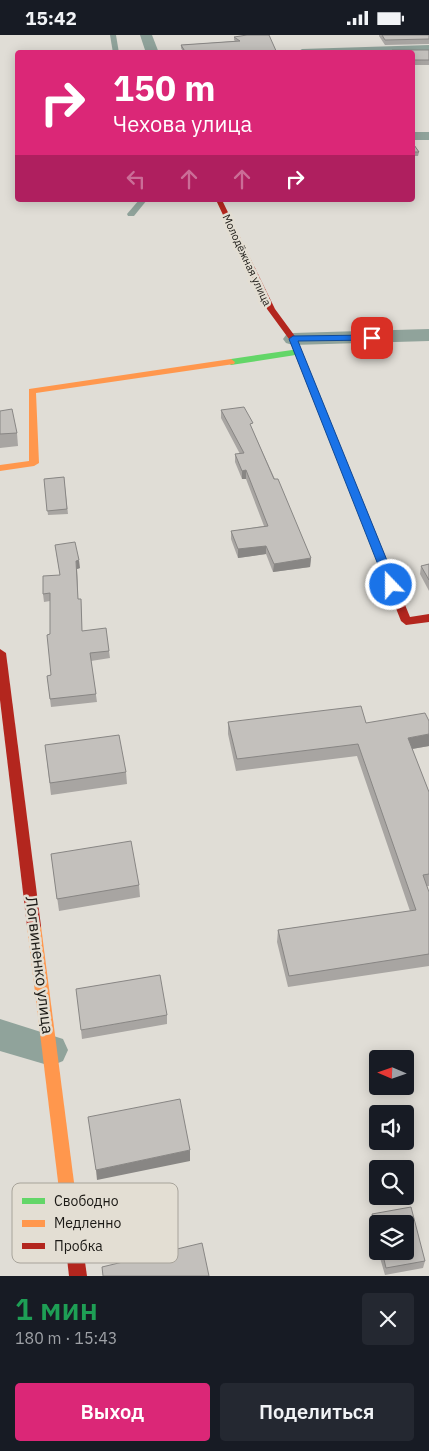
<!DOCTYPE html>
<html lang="ru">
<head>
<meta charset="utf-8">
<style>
  body { margin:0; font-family:"IBM Plex Sans",sans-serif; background:#242831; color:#f1f3f6; height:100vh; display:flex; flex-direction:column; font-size:19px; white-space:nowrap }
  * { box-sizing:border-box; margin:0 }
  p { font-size:16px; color:#9ea1a6 }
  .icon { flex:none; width:28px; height:28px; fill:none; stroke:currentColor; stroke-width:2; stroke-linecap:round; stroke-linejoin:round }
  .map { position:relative; height:1241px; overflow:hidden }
  .panel { display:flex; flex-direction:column; background:#171b24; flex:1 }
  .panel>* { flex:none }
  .hud { position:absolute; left:15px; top:15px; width:400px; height:152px; border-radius:5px; box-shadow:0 2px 12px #0003; background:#db2777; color:#fff; overflow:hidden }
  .needle { width:32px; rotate:272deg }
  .buttons { position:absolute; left:369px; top:1015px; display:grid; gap:10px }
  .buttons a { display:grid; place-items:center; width:45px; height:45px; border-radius:5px; background:#171b24; box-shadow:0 2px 12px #0003; font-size:25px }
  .pin { position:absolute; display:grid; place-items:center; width:42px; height:42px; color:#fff; margin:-21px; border-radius:10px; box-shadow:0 2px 8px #0006 }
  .me { position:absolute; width:55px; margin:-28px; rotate:338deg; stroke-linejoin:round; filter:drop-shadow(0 0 4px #0008) }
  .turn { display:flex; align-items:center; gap:18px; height:105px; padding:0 15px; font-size:22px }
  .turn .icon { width:65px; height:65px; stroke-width:2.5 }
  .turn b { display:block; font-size:35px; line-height:42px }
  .lanes { display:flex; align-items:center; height:48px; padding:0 15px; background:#0003; justify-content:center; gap:25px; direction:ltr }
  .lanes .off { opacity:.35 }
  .round { display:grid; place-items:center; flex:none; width:52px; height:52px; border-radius:5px; background:#242831 }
  .summary { display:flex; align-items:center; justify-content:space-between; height:85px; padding:0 15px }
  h1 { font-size:30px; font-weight:600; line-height:38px; color:#1e9e55 }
  .primary-button { display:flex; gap:10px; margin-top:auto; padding:10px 15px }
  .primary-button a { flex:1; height:58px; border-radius:5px; background:#db2777; color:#fff; font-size:20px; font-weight:600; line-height:58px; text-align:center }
  .primary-button a+a { background:#242831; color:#f1f3f6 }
  .status { display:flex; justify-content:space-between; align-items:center; height:35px; padding:0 25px; background:#171b24; direction:ltr }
  .status svg { height:14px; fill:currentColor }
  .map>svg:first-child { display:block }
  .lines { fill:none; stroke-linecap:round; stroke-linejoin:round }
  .lane { fill:#90a39b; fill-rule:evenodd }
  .street { fill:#90a39b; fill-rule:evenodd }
  .fast { fill:#63d668; fill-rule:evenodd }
  .slow { fill:#ff974d; fill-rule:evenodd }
  .jam { fill:#b3261e; fill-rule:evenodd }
  .wall { fill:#a8a5a2 }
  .shaded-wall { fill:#888684 }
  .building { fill:#c3c0bc; stroke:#888684 }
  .route { fill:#1a73e8; stroke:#114b97 }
  .labels { text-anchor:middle; stroke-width:5; stroke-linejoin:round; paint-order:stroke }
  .far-street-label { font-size:11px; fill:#1c1a16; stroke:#e3ded3 }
  .near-street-label { font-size:16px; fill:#1c1a16; stroke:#e3ded3 }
  .key { fill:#e3ded3; stroke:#a7a39a; stroke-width:1 }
  .key-label { font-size:14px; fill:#1c1a16 }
</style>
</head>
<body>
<div class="status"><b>15:42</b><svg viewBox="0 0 49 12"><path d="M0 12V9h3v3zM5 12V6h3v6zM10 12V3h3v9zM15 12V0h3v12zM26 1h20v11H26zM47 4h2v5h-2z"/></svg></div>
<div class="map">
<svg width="429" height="1241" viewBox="0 0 429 1241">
  <rect width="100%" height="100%" fill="#e0ddd6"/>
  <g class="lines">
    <g class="lane">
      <path d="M110,0H116L119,18H113Z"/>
      <path d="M139,165H147L134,181H128L127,179Z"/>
    </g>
    <g class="street">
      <path d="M140,0H152L159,18H146Z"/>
      <path d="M429,10V18H296L302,14Z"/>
      <rect x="412" y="97" width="17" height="8"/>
      <path d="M429,294V306L293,310L286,308L283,304L286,300L293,298Z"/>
      <path d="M0,984L63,1004L68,1015L63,1026L51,1031L0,1016Z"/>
    </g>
    <path class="fast" d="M299,314L302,315V319L231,330L227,327L231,324Z"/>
    <g class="slow">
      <path d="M231,324L235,327L234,329L36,358L39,428L34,431L0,436V430L29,426V354Z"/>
      <path d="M34,885L39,887L41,891L76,1163L74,1169L68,1171L62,1169L60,1163L27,891L29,887Z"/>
    </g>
    <g class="jam">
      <path d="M216,165H222L275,274L297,304L410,582L429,579V587L406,590L401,586L289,304L267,274Z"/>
      <path d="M0,614L6,618L41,891L39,895L34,897L29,895L27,891L0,665Z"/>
      <path d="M68,1155L74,1157L76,1163L87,1241H69L60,1163L62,1157Z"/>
    </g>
  </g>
  <g class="wall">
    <path d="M379,0H429V9L385,10L379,1Z"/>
    <path d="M234,2L277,18H184L181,13V10L235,6L234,5Z"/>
    <path d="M392,15H429V30H412V18H392Z"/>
    <path d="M412,107L419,117L418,121H412Z"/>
    <path d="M221,375L252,394L311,523L310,532L273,537L266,519L238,523L231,504V496L264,491L246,444H242L235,427V419H240L221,383Z"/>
    <path d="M0,376L17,398L18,411L0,413Z"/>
    <path d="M64,442L68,479L48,480L44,444Z"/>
    <path d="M55,510L80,533L77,534L78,564H81L82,596L109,616L110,623L91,626L97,667L51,672L47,641L51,640L50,566L44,567L43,559L60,540Z"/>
    <path d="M429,529V556L420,539L421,531Z"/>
    <path d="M228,687L366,688L429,711L412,714L429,757V851H427L429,857V931L288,952L277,907L278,895L410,876L357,721L236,736L228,699Z"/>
    <path d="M45,710L126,737L127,749L51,760Z"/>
    <path d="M51,819L139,850L140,862L59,876Z"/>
    <path d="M167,980V989L82,1004L81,995Z"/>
    <path d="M372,1179L425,1226L423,1233L385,1240L378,1216H405L378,1189V1213L371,1186Z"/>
  </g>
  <g class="shaded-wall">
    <path d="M246,435V444H242V436Z"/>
    <path d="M266,511V519L238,523V514Z"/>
    <path d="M311,523L310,532L273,537L274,529Z"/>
    <path d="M79,525L80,533L77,534L78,572L76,526Z"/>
    <path d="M429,699V711L406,715L408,703Z"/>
    <path d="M190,1115V1126L97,1145L96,1135Z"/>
  </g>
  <g class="building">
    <path d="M247,0H269L277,18H186L181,10L240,6L234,2Z"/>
    <path d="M382,0H429V4L385,5Z"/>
    <path d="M392,15H429V25H412V18H394Z"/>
    <path d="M412,107L419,117H412Z"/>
    <path d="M244,372L253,388L250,389L274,444H278L311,523L274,529L266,511L238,514L231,496L268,491L246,435L242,436L235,419L244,418L221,375Z"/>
    <path d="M12,374L17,398L0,399V376Z"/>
    <path d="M64,442L67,474L47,476L44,444Z"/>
    <path d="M75,507L79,525L76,526L78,564H81L82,596L106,593L109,616L90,618L96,659L50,664L47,641L51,640L47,600L50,599V558L43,559V541L60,540L55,510Z"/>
    <path d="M429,529V545L421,531Z"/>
    <path d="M361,671L366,688L425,678L429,686V699L408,703L429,757V839L423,840L429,857V919L289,941L278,895L416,875L358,709L237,724L228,687Z"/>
    <path d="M119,700L126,737L50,748L45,710Z"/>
    <path d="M131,806L139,850L57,864L51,819Z"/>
    <path d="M160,940L167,980L81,995L76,954Z"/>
    <path d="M180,1064L190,1115L96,1135L88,1082Z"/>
    <path d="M411,1172L425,1226L386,1233L382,1216H405V1189H378V1199L372,1179Z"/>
    <path d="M202,1208L209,1241H103L102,1232Z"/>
  </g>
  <path class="route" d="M372,300L376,303L375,305L298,306L397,550L391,553L386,550L289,304L293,301Z"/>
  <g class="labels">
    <g class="far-street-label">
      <text transform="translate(247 225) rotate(65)" y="4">Молодёжная улица</text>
    </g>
    <g class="near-street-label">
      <text transform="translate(40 930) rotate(83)" y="6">Логвиненко улица</text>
    </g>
  </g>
  <rect x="12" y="1148" width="166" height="80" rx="8" class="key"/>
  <rect x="22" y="1163" width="23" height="6" fill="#63d668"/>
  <rect x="22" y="1185" width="23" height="7" fill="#ff974d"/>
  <rect x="22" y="1208" width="23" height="6" fill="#b3261e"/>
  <g class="key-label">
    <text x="54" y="1171">Свободно</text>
    <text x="54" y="1193">Медленно</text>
    <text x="54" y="1216">Пробка</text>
  </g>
</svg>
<div class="buttons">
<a><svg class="needle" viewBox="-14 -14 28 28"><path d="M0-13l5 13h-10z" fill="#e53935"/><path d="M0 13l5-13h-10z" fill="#9ea1a6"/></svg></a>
<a><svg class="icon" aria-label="sound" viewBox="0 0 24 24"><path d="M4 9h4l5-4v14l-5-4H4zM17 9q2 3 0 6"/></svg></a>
<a><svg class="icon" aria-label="search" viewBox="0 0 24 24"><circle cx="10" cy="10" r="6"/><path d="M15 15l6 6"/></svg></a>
<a><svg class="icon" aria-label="layers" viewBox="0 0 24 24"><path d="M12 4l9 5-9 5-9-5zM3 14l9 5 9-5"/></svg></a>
</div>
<div class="pin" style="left:372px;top:303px;background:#d93025"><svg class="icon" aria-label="arrive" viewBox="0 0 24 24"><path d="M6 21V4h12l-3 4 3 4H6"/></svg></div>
<svg class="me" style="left:391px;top:550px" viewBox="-20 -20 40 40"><circle r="17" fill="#1a73e8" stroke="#fff" stroke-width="3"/><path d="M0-11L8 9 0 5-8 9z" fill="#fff"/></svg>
<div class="hud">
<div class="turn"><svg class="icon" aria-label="right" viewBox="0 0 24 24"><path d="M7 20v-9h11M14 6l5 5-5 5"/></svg><div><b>150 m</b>Чехова улица</div></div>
<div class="lanes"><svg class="icon off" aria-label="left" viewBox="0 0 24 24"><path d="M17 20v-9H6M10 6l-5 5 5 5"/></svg><svg class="icon off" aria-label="ahead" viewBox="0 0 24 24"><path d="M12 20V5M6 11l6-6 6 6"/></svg><svg class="icon off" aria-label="ahead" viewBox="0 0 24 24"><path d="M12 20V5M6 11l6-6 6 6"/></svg><svg class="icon" aria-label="right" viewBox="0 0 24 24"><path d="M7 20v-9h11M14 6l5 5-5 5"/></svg></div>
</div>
</div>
<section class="panel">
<div class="summary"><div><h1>1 мин</h1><p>180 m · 15:43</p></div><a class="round"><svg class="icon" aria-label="close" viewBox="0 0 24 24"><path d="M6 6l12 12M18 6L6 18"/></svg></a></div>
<div class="primary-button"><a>Выход</a><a>Поделиться</a></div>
</section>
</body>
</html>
